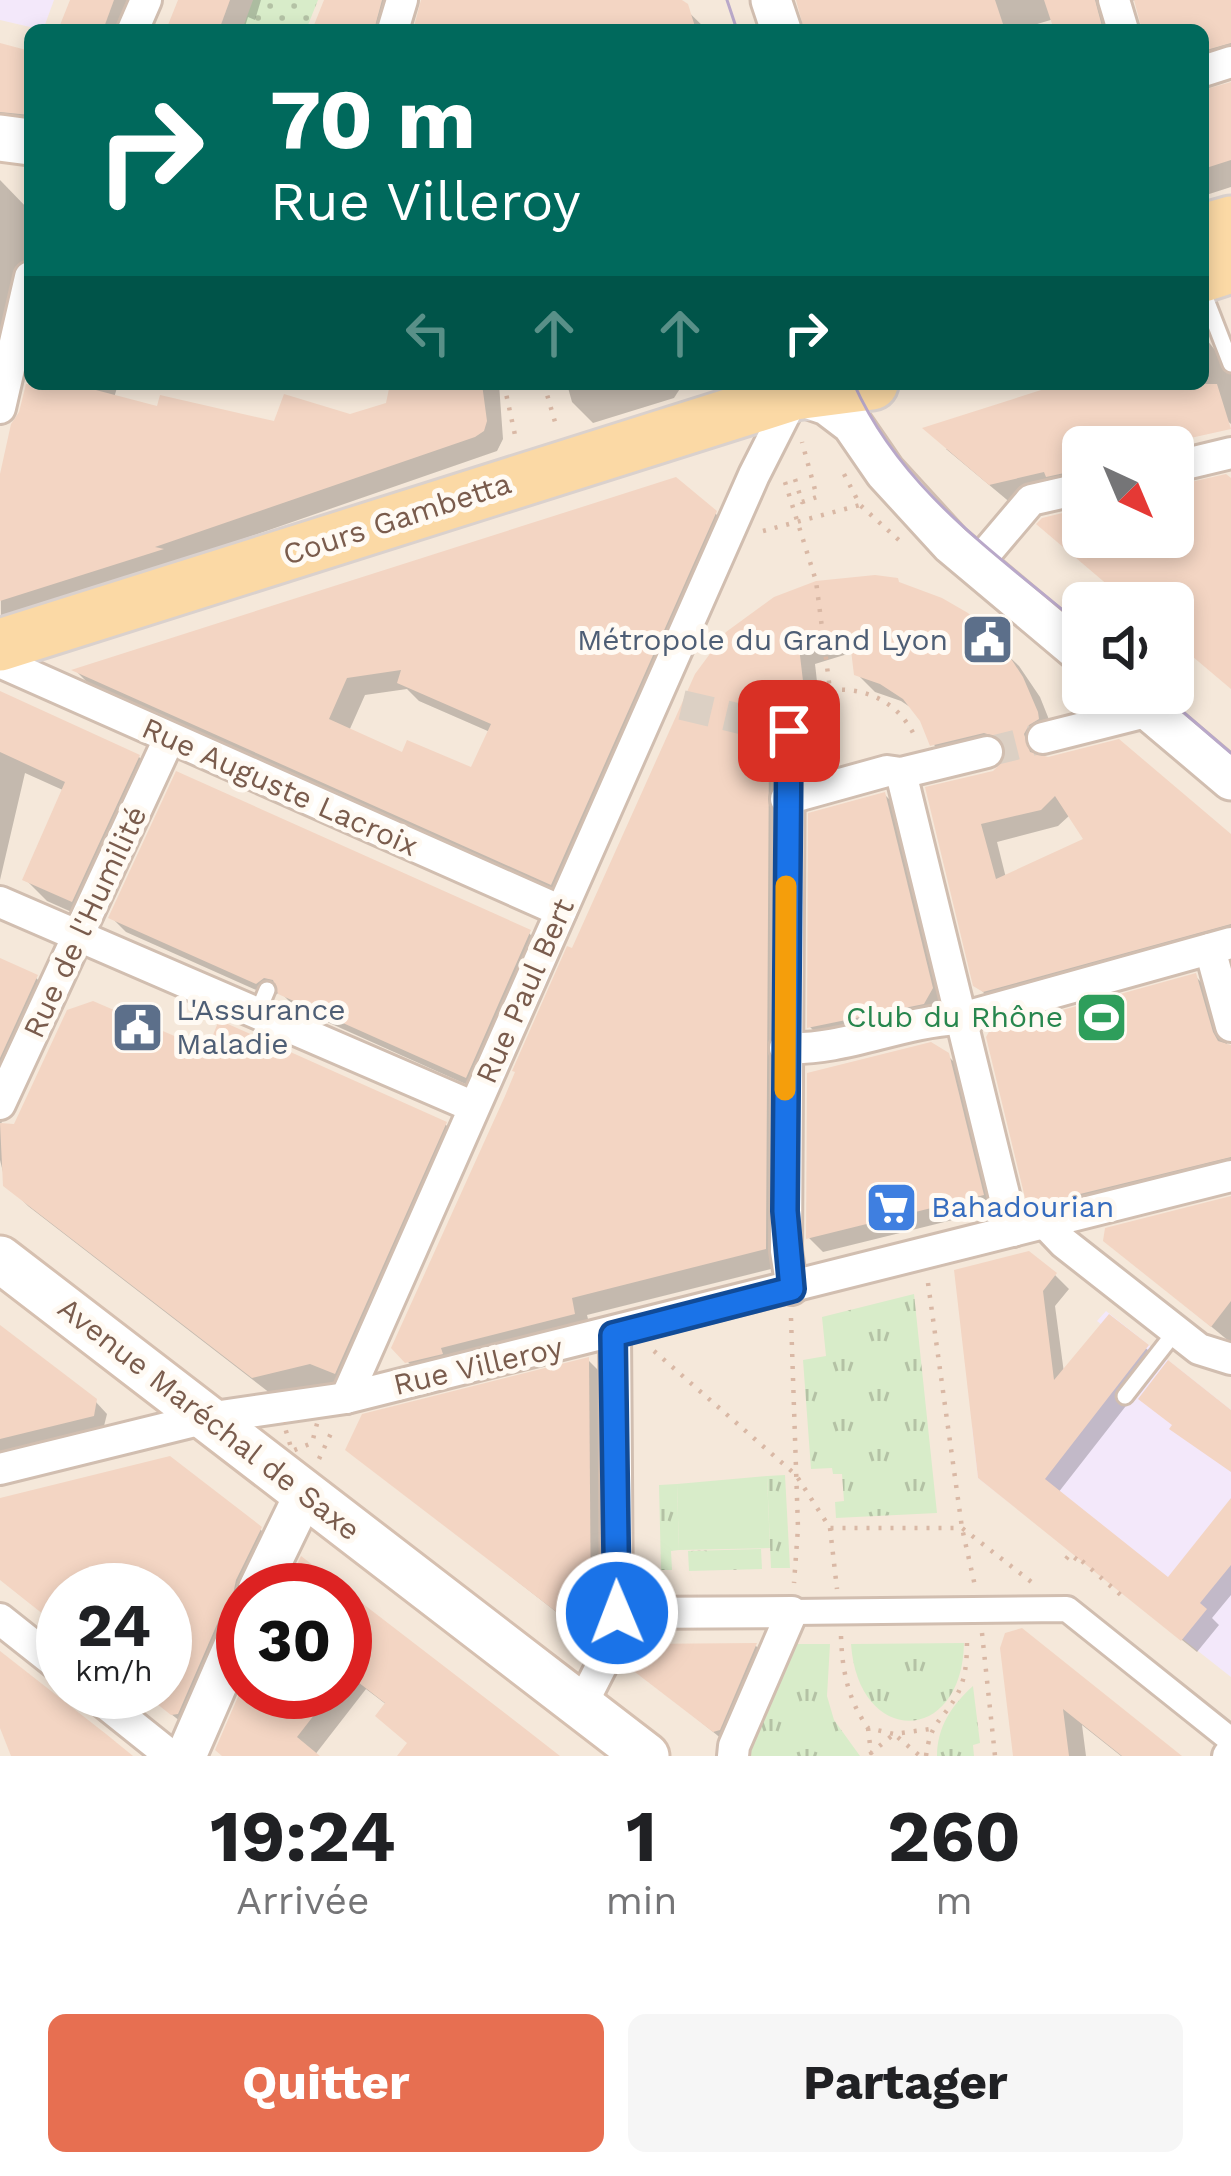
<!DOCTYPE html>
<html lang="fr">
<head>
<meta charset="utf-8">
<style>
  body { margin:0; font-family:"Work Sans",sans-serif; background:#f6f6f6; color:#202124; height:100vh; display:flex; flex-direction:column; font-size:45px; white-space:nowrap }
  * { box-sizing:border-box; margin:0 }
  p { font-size:39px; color:#757577 }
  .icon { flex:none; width:66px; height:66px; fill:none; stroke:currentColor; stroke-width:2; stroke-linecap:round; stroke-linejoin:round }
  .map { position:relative; height:1756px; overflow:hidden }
  .details { display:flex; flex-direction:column; background:#fff; flex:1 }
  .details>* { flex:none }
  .top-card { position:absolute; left:24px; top:24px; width:1185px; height:366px; border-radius:18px; box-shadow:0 6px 18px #0003; background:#00695c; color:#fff; overflow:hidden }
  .needle { width:78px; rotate:136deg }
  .fabs { position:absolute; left:1062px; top:426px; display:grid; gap:24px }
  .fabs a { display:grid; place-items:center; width:132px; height:132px; border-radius:18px; background:#fff; box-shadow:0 6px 18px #0003; font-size:60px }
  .speed { position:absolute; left:36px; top:1563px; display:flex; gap:24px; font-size:60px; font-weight:700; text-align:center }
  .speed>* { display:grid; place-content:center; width:156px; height:156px; border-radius:50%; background:#fff; box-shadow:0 6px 18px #0003; line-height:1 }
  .speed small { font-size:30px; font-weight:400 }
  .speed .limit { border:18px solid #d22; background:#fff; color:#111 }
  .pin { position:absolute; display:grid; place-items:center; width:102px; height:102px; color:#fff; margin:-51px; border-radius:24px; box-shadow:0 6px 18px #0006 }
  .me { position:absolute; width:132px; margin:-66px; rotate:359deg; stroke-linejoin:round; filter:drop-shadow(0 0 9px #0008) }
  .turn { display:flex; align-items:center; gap:42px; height:252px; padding:0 48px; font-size:54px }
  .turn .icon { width:156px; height:156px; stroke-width:2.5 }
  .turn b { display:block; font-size:84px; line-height:102px }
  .lanes { display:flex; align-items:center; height:114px; padding:0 48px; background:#0003; justify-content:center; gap:60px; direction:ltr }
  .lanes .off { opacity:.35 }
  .eta { display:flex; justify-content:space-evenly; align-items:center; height:204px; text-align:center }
  .eta b { font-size:72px; font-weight:700; line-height:84px }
  .cta { display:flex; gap:24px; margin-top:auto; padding:24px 48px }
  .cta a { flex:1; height:138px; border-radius:18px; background:#e76f51; color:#fff; font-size:48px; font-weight:700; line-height:138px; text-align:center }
  .cta a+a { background:#f6f6f6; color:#202124 }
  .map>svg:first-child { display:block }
  .residential { fill:#f5e8da; fill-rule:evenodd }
  .education { fill:#f3e8fa }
  .grass { fill:url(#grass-tufts) }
  .garden { fill:url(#garden-dots) }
  .pitch { fill:#d8ecc9 }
  .shadow { fill:#0003; fill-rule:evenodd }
  .building { fill:#f3d5c3; fill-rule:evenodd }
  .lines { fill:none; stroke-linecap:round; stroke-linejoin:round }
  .minor-tunnel { stroke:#dcd0c4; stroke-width:30; stroke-dasharray:30 15; stroke-linecap:butt }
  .service-casing { stroke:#d1beb0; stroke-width:21 }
  .pedestrian-casing { stroke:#d1beb0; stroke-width:30 }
  .minor-casing { stroke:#d1beb0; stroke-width:36 }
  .tertiary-casing { stroke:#d1beb0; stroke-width:45 }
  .secondary-casing { stroke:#d6c0b0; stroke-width:51 }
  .primary-casing { stroke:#dad1cd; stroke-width:57 }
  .path { stroke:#d9b8a5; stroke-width:4.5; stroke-dasharray:3 9; stroke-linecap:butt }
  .service { stroke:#fff; stroke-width:15 }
  .pedestrian { stroke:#fff; stroke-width:24 }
  .minor { stroke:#fff; stroke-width:30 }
  .tertiary { stroke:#fff; stroke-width:39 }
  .secondary { stroke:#fff; stroke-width:45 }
  .primary { stroke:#fbd9a5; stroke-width:51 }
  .tram { stroke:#b9a8c9; stroke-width:3 }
  .route-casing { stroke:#114b97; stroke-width:30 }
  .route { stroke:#1a73e8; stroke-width:21 }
  .slow { stroke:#f59e0b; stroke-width:21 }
  .labels { text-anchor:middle; stroke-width:10; stroke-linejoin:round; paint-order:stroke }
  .street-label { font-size:30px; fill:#7a5c4d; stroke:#fffaf3 }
  .service-label { font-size:30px; fill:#4e5e75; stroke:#fffaf3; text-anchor:end }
  .leisure-label { font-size:30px; fill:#27864d; stroke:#fffaf3; text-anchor:end }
  .shop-label { font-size:30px; fill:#366cbe; stroke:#fffaf3; text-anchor:start }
</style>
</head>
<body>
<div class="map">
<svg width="1231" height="1756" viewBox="0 0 1231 1756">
  <defs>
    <pattern id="grass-tufts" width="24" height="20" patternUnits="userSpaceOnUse" patternTransform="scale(3)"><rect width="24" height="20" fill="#d8ecc9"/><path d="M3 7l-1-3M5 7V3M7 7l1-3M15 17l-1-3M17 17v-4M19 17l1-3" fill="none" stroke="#b4c2a5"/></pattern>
    <pattern id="garden-dots" width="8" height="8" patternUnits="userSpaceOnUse" patternTransform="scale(3)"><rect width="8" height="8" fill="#d8ecc9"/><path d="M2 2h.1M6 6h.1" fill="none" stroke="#b4c2a5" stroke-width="1.8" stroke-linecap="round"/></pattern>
  </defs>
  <rect width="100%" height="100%" fill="#fdf6ec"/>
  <path class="residential" d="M0,0H1231V1756H0ZM30,30H1203V384H30ZM1083,447H1173V537H1083ZM1083,603H1173V693H1083ZM63,1590H165V1692H63ZM243,1590H345V1692H243Z"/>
  <g class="education">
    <path d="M0,0H54L43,30L0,20Z"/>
    <path d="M1106,1311L1231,1410V1677L978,1478L972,1426L1017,1421L1110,1331L1097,1321Z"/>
  </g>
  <g class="grass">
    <path d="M914,1294L937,1513L836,1518L835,1502L844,1501L842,1474H833L832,1468L811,1469L803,1360L826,1356L822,1317Z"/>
    <path d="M785,1475L790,1568H771L767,1476Z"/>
    <path d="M677,1484L679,1550L671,1551L672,1570H661L659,1485Z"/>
    <path d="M761,1549L762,1569L689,1571L688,1551Z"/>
    <path d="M964,1643C962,1746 858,1747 851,1644Z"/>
    <path d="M790,1644H830L827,1696L834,1720L860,1756H746Z"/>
    <path d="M973,1686L980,1743L973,1745L974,1756H937C937,1727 952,1705 973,1686Z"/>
  </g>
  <path class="garden" d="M253,0H318L306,30H242Z"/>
  <path class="pitch" d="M767,1476L770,1548L679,1550L677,1484Z"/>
  <g class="shadow">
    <path d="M73,0H135L123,30H61Z"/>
    <path d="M181,0H261L255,20L248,17L244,30H169Z"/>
    <path d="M327,0H416L397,30H317Z"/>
    <path d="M423,0H676L707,30H416Z"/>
    <path d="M798,0H1131L1114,15L1117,30H1057L1054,19L1017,30H806Z"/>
    <path d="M1131,0H1231V69L1209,77L1204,94L1231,85V187L1203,196V30H1146L1136,1Z"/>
    <path d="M0,46L30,54V126L0,123Z"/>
    <path d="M0,180L30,211V265L0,387Z"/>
    <path d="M1207,340L1231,370V424L1211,407L1182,440L1203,461L1183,472L1173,485V447H1083V494L1012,504L946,449L1070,384H1203V341Z"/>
    <path d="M37,384H118L114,398L159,410L276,425L350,417L388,405L393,384H499L503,439L497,451L1,623L0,488Z"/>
    <path d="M567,384H683L674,398L593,423L572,402Z"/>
    <path d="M715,513L733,532L570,901L93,688L77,672ZM407,689L419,701L490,732L473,771L403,756L349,731L365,695Z"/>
    <path d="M903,587L966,616L1019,666L1040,697L1054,732L1040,753L1042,758L1231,838V944L994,1003L976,985L928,790L994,773L1008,760V751L951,762L933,744L916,711L901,701L875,692L857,674L854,652L815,664L819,699L788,722L762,726L755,738L757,745L768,749L786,767L783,1266L587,1315L591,1331L425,1379L407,1361L573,952L689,693ZM1070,815L1087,841L1006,878L997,842L1058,826Z"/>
    <path d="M0,696L139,757L160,779L94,922L47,901L25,879L65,791L25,773L0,880Z"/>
    <path d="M885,795L901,811L948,1005L826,1043L810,1027Z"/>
    <path d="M111,917L528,932L542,947L481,1091L296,1008L280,992L272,997L126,932Z"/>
    <path d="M0,961L36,978L58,999L1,1124L16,1128L208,1054L445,1124L466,1145L356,1393L333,1384L275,1397L28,1206L6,1184L0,1160Z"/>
    <path d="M1195,976L1213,994L1228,1047H1231V1177L1051,1222L1029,1201Z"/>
    <path d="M948,1056L963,1071L997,1209L823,1252L809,1238Z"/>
    <path d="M1231,1197V1341L1230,1342L1106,1240Z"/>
    <path d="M957,1273L1055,1275L1069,1289L1055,1306L1064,1373L1110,1318L1161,1361L1058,1493L1168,1581L1231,1503V1595L1212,1618L1219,1625L1197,1652L996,1491Z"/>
    <path d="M0,1328L95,1401L107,1414L104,1426L0,1453Z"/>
    <path d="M588,1360L605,1377L606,1636H587L349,1449Z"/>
    <path d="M0,1501L260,1529L271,1540L243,1590V1609L185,1725L143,1692H165V1590H63V1629L0,1579Z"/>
    <path d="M345,1594L556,1756H401L410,1745L387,1705L366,1689L314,1756H224L244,1692H345Z"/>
    <path d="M756,1646L773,1663L733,1748L634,1668V1647Z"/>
    <path d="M1003,1649L1174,1756H1121L1082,1725L1086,1756H1015Z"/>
  </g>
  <g class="building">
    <path d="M70,0H114L103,30H58Z"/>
    <path d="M178,0H230L219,30H166Z"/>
    <path d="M324,0H382L374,30H312Z"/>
    <path d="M421,0H682L688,4L696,30H413Z"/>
    <path d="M796,0H995L1005,30H804Z"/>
    <path d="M1044,0H1095L1103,30H1054Z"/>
    <path d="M1134,0H1231V43L1203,51V30H1142Z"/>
    <path d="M0,43L30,51V115L0,112Z"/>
    <path d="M1231,82V160L1203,169V90Z"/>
    <path d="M26,384H93L92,389L157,406L160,395L274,421L284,394L350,414L386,403L390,384H482L487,421L484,431L475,437L155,547L164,549L0,601V474L11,424L19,412Z"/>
    <path d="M1060,384H1217L1231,429L1186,439L1190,443L1173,447V442L1153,447H1083V469L1046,477L1044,472L989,485L922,428Z"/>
    <path d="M1226,474L1231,478V689L1173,640V603H1129L1036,524L1042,518L1083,508V537H1173V486Z"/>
    <path d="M676,477L717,511L551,885L71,670ZM401,670L397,683L491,724L471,767L407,740L402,752L329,719L347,678Z"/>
    <path d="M875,575L898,578L899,582L942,598L968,613L1002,645L1023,677L1038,712L1039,719L1029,725L1024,734L1030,752L1048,757L1119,739L1231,834V924L983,992L973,986L925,787L993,771L1005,759L1006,746L1000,738L984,733L930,746L920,721L903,699L880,684L854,675L849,634L824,636L799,647L803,681L770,706L754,704L745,709L739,719L745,738L769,746L766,1249L572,1298L575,1314L441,1348L443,1354L405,1363L391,1348L505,1096L515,1072L512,1071L567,946L572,948L695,674L726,632L774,597L816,581ZM1055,796L1083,839L996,879L981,824L1041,810Z"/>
    <path d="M0,691L140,755L72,902L22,880L65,782L0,752Z"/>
    <path d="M176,771L531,930L466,1078L278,994L273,980L264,978L256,984L108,918Z"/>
    <path d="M885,792L933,988L924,1004L807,1028L808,813Z"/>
    <path d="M0,958L38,975L0,1058Z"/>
    <path d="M1196,973L1213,1032L1218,1041L1231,1045V1157L1031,1206L1026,1202L986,1037L990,1030Z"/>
    <path d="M93,1001L207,1050L219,1020L447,1122L335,1374L310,1364L252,1378L3,1186L0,1123L14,1124L67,1010Z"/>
    <path d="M931,1042L949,1053L984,1195L806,1239L807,1073Z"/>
    <path d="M1231,1196V1301L1211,1327L1103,1241L1105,1228Z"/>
    <path d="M1029,1251L1057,1273L1043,1291L1054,1380L1109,1314L1149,1345L1045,1479L1168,1577L1231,1498V1565L1200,1603L1207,1609L1181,1641L978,1478L954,1270Z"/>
    <path d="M0,1325L97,1399L94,1416L0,1439Z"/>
    <path d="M589,1357L591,1620H567L345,1450L362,1414Z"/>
    <path d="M1168,1360L1231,1410V1472L1169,1429L1172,1425L1138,1399Z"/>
    <path d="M170,1456L262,1527L236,1580L231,1604L221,1615L178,1714L171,1715L142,1692H165V1590H63V1630L0,1580V1498Z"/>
    <path d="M301,1556L345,1590H285Z"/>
    <path d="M345,1590L519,1724L560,1756H397L407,1743L375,1716L385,1703L345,1672Z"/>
    <path d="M1022,1628L1182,1756H1122L1063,1709L1069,1756H1013L1000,1648L1005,1633Z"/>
    <path d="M757,1643L720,1730L713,1732L631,1669V1644Z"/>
    <path d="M0,1651L106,1734L133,1756H11L0,1728Z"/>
    <path d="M243,1685V1692H332L297,1737L320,1756H222L215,1750Z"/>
  </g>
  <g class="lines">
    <g class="minor-tunnel">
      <path d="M682,705L758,723"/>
      <path d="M987,752L1043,738"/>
    </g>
    <defs>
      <g id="service">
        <path d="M1203,292L1231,364"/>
        <path d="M257,1014L267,990"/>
        <path d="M1125,1396L1175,1332"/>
      </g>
      <path id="pedestrian" d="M792,1612L1067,1609L1231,1740"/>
      <g id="minor">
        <path d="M1114,0L1123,30"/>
        <path d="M133,30L146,0"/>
        <path d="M393,30L402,0"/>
        <path d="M1203,71L1231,62"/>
        <path d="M0,408L30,277"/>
        <path d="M1173,467L1231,453"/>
        <path d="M976,565L1031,500L1083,488"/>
        <path d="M0,662L561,911"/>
        <path d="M758,723L789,731L786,1251L792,1289"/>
        <path d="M1043,738L1150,711"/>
        <path d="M901,773L1013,1231"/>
        <path d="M786,799L887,771L901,773L987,752"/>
        <path d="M0,902L474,1107"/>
        <path d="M1210,949L1231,1026"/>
        <path d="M785,1048C843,1051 900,1022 958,1019L1231,943"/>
        <path d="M0,1104L169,739"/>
        <path d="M1046,1224L1064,1243L1199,1349L1231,1359"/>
        <path d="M346,1398L754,475L795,394"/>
        <path d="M0,1469L207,1418L346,1398L1231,1176"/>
        <path d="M617,1613L792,1612L734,1746L733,1756"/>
        <path d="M0,1619L63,1669"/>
        <path d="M91,1692L171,1756"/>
        <path d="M581,1706L609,1651L617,1613L615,1333"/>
        <path d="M1228,1756L1231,1752"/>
      </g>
      <g id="tertiary">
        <path d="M771,0L781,30"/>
        <path d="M795,394L827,405L852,424L885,472L951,544L1083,655"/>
        <path d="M1128,693L1231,780"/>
        <path d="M258,1590L305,1493"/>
        <path d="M186,1756L243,1625"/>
      </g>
      <g id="secondary">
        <path d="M0,138L30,142"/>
        <path d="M0,1259L646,1756"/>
      </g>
      <g id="primary">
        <path d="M1203,230L1231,222"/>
        <path d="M1203,276L1231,267"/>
        <path d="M0,645L795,394L872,384"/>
      </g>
    </defs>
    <use href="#service" class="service-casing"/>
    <use href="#pedestrian" class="pedestrian-casing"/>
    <use href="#minor" class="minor-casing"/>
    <use href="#tertiary" class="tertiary-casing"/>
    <use href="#secondary" class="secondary-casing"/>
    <use href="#primary" class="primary-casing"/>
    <g class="path">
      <path d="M504,384L515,435"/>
      <path d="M544,384L555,422"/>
      <path d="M844,474L860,505L901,542"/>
      <path d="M795,479L802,502L817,497L802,442"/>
      <path d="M785,482L816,581L830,690L820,692L814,720"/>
      <path d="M763,531L860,505"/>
      <path d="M830,690C868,687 900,703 916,739"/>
      <path d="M800,705L820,692"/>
      <path d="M928,1283L962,1528L975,1586"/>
      <path d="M791,1318L798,1528L794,1583"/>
      <path d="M654,1351L796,1475L830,1528H962L1034,1584"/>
      <path d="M320,1412L312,1443L292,1451L283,1421Z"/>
      <path d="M319,1459L332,1431"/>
      <path d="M830,1528L837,1589"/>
      <path d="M1066,1559L1070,1554L1080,1562"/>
      <path d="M1082,1561L1123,1597L1120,1601"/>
      <path d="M982,1633L995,1756"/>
      <path d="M841,1636C842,1670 848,1700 868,1728L894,1734L930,1729"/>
      <path d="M868,1728L871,1753L894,1734L920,1756"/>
      <path d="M926,1756C931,1720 941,1723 957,1695C967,1676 967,1656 967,1636"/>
    </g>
    <use href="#service" class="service"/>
    <use href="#pedestrian" class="pedestrian"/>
    <use href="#minor" class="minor"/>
    <use href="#tertiary" class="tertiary"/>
    <use href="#secondary" class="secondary"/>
    <use href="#primary" class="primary"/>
    <g class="tram">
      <path d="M727,0L737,30"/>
      <path d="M854,384C901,490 997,554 1083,627"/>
      <path d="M1161,693L1231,753"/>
    </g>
  </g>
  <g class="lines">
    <defs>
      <path id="route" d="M617,1613L613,1335L792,1289L785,1211L789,731"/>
    </defs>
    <use href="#route" class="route-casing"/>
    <use href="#route" class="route"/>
    <path class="slow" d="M785,1090L786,886"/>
  </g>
  <defs>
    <symbol id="civic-square" viewBox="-11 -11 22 22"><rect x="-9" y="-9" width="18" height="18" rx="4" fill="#5c6f8a" stroke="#fffaf3"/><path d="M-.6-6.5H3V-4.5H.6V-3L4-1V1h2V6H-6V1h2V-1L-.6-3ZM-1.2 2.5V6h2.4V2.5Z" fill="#fff"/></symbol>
    <symbol id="stadium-square" viewBox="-11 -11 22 22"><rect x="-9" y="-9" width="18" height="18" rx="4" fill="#2e9e5b" stroke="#fffaf3"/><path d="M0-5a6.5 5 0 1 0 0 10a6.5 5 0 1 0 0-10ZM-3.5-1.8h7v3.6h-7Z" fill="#fff"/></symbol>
    <symbol id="supermarket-square" viewBox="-11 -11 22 22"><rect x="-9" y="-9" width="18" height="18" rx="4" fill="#3f7fe0" stroke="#fffaf3"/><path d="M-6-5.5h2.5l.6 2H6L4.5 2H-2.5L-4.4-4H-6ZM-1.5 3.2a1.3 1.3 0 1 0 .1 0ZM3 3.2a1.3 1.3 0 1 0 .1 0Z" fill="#fff"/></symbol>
  </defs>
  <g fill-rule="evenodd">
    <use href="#civic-square" x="958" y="610" width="59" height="59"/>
    <use href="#stadium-square" x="1072" y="988" width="59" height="59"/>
    <use href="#civic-square" x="108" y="998" width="59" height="59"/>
    <use href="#supermarket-square" x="862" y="1178" width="59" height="59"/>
  </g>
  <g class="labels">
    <g class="street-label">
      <text transform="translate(397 519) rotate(-18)" y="10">Cours Gambetta</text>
      <text transform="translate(280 787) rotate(24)" y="10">Rue Auguste Lacroix</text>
      <text transform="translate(85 922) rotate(-65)" y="10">Rue de l'Humilité</text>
      <text transform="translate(525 991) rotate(-66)" y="10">Rue Paul Bert</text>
      <text transform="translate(478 1366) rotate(-13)" y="10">Rue Villeroy</text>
      <text transform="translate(209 1419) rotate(38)" y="10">Avenue Maréchal de Saxe</text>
    </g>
    <g class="service-label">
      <text x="948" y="650">Métropole du Grand Lyon</text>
      <text x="176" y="1020" text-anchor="start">L'Assurance<tspan x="176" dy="34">Maladie</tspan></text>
    </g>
    <g class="leisure-label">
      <text x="1063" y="1027">Club du Rhône</text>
    </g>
    <g class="shop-label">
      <text x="931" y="1217">Bahadourian</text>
    </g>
  </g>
</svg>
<div class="fabs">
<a><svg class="needle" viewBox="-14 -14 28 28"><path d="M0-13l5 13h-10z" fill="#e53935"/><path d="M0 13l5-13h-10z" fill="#757577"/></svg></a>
<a><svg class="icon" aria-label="sound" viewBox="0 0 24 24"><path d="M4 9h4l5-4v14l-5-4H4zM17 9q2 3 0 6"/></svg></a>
</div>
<div class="speed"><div>24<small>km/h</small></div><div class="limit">30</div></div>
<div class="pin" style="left:789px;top:731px;background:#d93025"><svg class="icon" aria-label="arrive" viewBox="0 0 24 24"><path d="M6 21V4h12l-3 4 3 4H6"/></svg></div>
<svg class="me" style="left:617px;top:1613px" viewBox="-20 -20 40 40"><circle r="17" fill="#1a73e8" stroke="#fff" stroke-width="3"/><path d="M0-11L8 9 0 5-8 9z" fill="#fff"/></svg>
<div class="top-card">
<div class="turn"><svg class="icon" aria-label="right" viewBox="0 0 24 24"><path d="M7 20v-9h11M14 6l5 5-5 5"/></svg><div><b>70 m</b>Rue Villeroy</div></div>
<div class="lanes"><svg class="icon off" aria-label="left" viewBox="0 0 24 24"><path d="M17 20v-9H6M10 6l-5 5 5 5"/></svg><svg class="icon off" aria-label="ahead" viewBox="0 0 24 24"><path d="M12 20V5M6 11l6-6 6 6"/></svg><svg class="icon off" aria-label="ahead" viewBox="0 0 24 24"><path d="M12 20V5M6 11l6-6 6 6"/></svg><svg class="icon" aria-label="right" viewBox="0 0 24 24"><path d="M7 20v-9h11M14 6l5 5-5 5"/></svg></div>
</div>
</div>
<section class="details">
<div class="eta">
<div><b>19:24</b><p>Arrivée</p></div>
<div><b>1</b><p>min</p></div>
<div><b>260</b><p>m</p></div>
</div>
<div class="cta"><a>Quitter</a><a>Partager</a></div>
</section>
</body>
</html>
